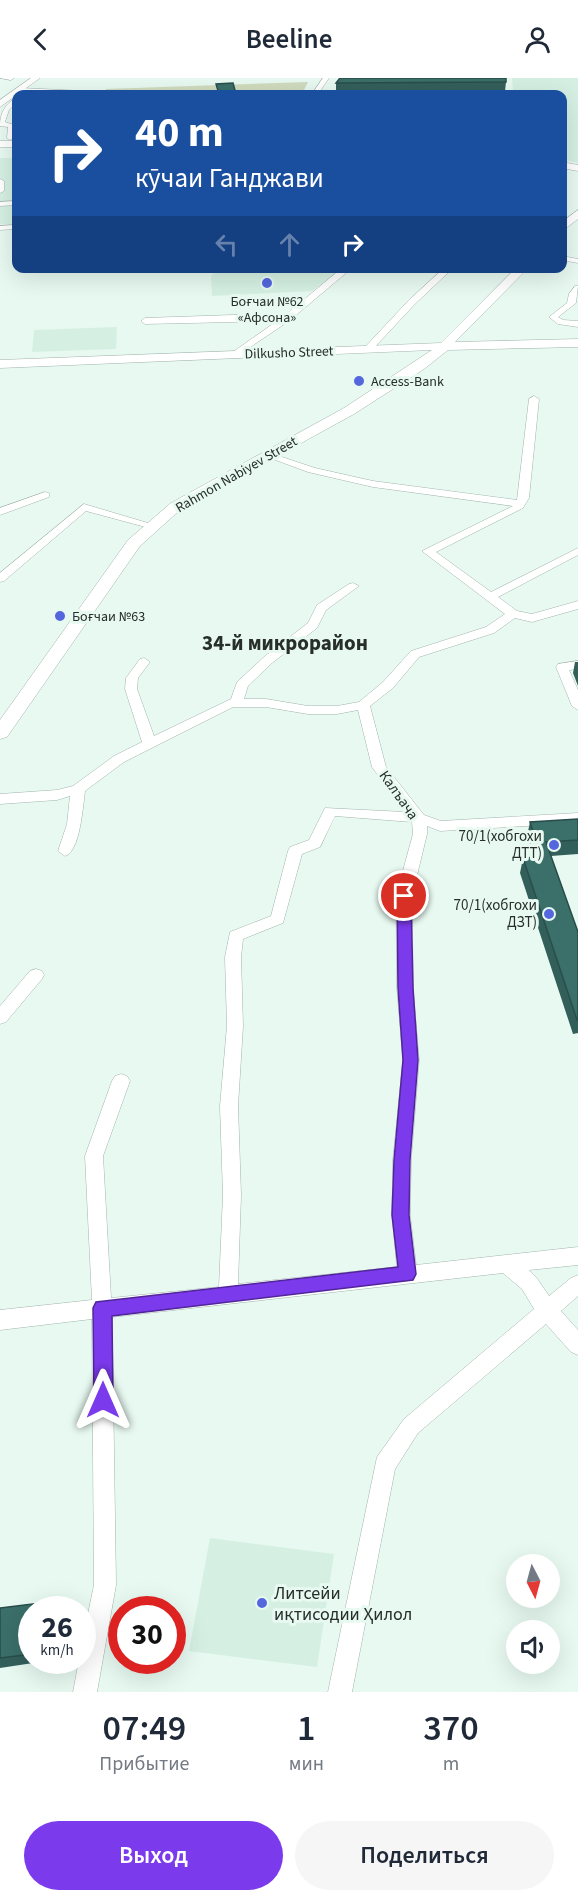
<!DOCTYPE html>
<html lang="ru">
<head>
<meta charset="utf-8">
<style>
  body { margin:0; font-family:"Source Sans 3",sans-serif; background:#f6f6f7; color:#1f2937; height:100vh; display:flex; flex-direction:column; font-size:22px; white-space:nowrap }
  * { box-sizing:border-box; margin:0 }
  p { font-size:20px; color:#747a83 }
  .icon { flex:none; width:33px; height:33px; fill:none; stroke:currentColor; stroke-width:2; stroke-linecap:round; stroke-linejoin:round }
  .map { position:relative; height:1614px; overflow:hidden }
  .details { display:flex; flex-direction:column; background:#fff; flex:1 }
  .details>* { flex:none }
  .hud { position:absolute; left:12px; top:12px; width:555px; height:183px; border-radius:12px; box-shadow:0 6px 24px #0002; background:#1a4fa0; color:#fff; overflow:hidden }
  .needle { width:39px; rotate:174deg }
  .tools { position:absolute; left:506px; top:1476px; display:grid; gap:12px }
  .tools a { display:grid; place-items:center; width:54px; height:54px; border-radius:50%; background:#fff; box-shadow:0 6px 24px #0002; font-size:30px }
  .speed { position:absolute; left:18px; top:1518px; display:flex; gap:12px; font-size:30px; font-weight:700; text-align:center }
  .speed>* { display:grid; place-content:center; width:78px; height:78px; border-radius:50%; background:#fff; box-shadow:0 6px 24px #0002; line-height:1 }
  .speed small { font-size:15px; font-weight:400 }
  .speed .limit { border:9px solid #d22; background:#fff; color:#111 }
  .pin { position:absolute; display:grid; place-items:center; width:51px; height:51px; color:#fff; margin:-26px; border:3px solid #fff; border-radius:50%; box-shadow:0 2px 6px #0007 }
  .me { position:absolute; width:66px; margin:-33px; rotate:0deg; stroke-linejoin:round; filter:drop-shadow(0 0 4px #0008) }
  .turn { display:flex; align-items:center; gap:21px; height:126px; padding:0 24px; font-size:27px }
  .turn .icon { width:78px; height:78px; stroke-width:2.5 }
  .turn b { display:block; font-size:42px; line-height:51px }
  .lanes { display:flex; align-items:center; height:57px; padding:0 24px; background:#0003; justify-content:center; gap:30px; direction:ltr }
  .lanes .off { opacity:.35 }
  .eta { display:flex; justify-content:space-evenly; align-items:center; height:102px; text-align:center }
  .eta b { font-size:36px; font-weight:600; line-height:42px }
  .action { display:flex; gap:12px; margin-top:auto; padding:12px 24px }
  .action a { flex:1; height:69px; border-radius:36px; background:#7c3aed; color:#fff; font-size:24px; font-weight:600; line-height:69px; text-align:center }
  .action a+a { background:#f6f6f7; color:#1f2937 }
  header { display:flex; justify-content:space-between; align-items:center; height:78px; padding:0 24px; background:#fff; font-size:27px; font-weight:600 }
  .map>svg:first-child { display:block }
  .built { fill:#d5f0e3 }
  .green { fill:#d0dbbe }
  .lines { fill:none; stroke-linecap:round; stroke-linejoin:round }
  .street-casing { stroke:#a3b4ac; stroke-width:1 }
  .secondary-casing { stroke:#a3b4ac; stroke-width:1 }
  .street { fill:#fff; fill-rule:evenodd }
  .secondary { fill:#fff; fill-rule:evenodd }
  .wall { fill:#335f5b }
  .shaded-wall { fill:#294e4a }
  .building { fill:#3b6f6a; stroke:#294e4a; stroke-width:1.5 }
  .route { fill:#7c3aed; stroke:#51269a; stroke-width:1.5 }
  .poi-dot { fill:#5467dd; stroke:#e7f9f1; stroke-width:2 }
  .labels { text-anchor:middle; stroke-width:6; stroke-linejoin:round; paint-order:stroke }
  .far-poi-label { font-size:14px; fill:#272e2b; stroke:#e7f9f1; text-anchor:start }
  .far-street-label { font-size:14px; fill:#272e2b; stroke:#e7f9f1 }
  .street-label { font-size:15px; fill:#272e2b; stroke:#e7f9f1 }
  .poi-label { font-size:15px; fill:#272e2b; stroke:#e7f9f1; text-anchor:end }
  .near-poi-label { font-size:18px; fill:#272e2b; stroke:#e7f9f1; text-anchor:start }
  .district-label { font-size:21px; font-weight:bold; fill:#272e2b; stroke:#e7f9f1 }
</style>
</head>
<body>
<header><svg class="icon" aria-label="back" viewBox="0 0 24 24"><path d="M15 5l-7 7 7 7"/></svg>Beeline<svg class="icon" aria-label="person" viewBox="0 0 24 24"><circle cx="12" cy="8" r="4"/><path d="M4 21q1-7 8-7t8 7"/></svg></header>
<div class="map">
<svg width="578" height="1614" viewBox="0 0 578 1614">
  <rect width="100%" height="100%" fill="#e7f9f1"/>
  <g class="built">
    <path d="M512,0H578V85L563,82L562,16H386L513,15Z"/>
    <rect x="0" y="80" width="16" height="66"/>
    <path d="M217,191L220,190L341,191L312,213L212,218L211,198Z"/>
    <path d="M117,249L116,271L32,274L34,252Z"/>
    <path d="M210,1460L334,1476L317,1589L189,1573Z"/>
  </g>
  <path class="green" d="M308,4L302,16H106V11Z"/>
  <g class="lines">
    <defs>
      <g id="street">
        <path d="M0,0H14L11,2Z"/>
        <path d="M323,0H329L318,16H312Z"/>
        <path d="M20,10L104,14L107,16L18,13Z"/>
        <path d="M16,20V25L9,32L5,44L14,47L13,60L10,62L7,60L8,49L0,48C0,35 5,26 16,20Z"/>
        <path d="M0,101L4,103V113L0,115Z"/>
        <path d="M16,123V127L0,128V124Z"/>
        <path d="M16,147V151L0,152V148Z"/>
        <path d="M562,178L578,181V185L562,182Z"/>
        <path d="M342,190H352L289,243L237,278L230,276L277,243L145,246L141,243L145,240L262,236L284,238Z"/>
        <path d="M444,190H453L415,226L372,272H366V268L409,222Z"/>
        <path d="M575,208H578L576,225L558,239L563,242L578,243V249L558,246L549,239L567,225L569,216Z"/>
        <path d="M534,318L539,321L529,420L523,430L436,474L491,514L578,470V477L498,519L517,533L532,536L578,523V531L532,544L515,540L494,555L419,579L393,610L370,628L386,689L424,737L441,743L578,735V745L440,753L427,748V756L412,818L413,910L419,982L411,1082L410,1137L416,1187L578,1169V1187L529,1192L536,1199L549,1218L571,1200L578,1197V1218L561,1233L578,1252V1277L571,1274L546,1246L418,1355L395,1391L352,1614H328L377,1379L404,1341L534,1231L522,1211L503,1195L112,1239L116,1507L97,1614H73L79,1582H82V1564L94,1507L92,1241L0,1252V1232L92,1222L85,1078L112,1003L115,998L121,996L127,998L130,1003L103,1078L111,1220L219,1209L223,1117L220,1028L227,948L225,879L230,854L271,838L288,773L290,769L309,762L325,730L405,734L372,689L358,632L337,636H308L266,629H233L124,684L85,713C83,728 80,774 65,778L58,773L67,746L70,718L57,722L0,726V716L57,712L73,708L114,678L142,664L125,611L126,600L140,581L144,580L150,584L138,600L137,611L154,658L231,621L237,604L264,579L308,545L317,527L349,506L353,505L359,508L326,532L317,550L272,585L248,608L244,621H266L308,628H337L359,624L383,604L411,573L486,549L505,536L422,473L513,428L373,409L308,394L262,377L267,374L315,390L373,403L517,422L529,321ZM335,738L412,744L413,756L396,818L397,910L403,982L393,1082L392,1137L397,1189L238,1206L241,1117L238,1028L243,948L241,879L243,861L283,845L302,776L320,769Z"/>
        <path d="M45,414L49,415V419L0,437V430Z"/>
        <path d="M84,426L158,448L153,451L86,433L4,503L0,504V495Z"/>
        <path d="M578,583V591L569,592L578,612V632L572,628L556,589L558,586Z"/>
        <path d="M36,891L42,893L44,897L42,901L6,944L0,946V928L30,893Z"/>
      </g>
      <g id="secondary">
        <path d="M31,0H40L0,29V22Z"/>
        <rect x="0" y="63" width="16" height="6"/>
        <path d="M562,84L578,87V93L562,90Z"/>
        <path d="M578,132V141L562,153V144Z"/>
        <path d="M516,190H528L455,264L578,261V269L448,272L424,291L354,336L181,431L140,468L7,659L0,661V642L128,462L171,425L344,330L432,272L0,290V282L441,265Z"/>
      </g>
    </defs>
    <use href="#street" class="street-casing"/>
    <use href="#secondary" class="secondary-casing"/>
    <use href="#street" class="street"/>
    <use href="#secondary" class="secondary"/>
  </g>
  <g class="wall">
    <path d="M506,4L505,13L336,14V5Z"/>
    <path d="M575,584H578V608L573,595Z"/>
    <path d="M578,741V776L551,778L578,854V955L573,956L520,795L523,780H534L527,758L530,744Z"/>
    <path d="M65,1522L69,1532H32V1582H53L0,1590V1530Z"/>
  </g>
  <path class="shaded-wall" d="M65,1522L69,1532H64Z"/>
  <g class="building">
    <path d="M340,0H506V4L336,5Z"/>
    <path d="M233,5L236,16H219L216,6Z"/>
    <path d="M578,741V762L546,764L578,854V942H577L523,780L541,779L530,744Z"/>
    <path d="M65,1522L64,1532H32V1576L0,1580V1530Z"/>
  </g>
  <path class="route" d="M404,813L411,818L413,910L418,982L410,1082L409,1137L416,1196L413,1202L112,1238L113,1322L110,1329L103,1332L96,1329L94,1322L93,1230L96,1224L398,1189L392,1137L394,1082L403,982L398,910L397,818Z"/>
  <g class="poi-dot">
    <circle cx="267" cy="205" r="6"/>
    <circle cx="359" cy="303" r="6"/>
    <circle cx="60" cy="538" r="6"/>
    <circle cx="554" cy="767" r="6"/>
    <circle cx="549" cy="836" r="6"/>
    <circle cx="262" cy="1525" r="6"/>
  </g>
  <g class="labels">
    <g class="far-poi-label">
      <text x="267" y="228" text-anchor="middle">Боғчаи №62<tspan x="267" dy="16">«Афсона»</tspan></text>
      <text x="371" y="308">Access-Bank</text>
      <text x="72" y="543">Боғчаи №63</text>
    </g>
    <g class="far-street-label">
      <text transform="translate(289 274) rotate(-2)" y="5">Dilkusho Street</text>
      <text transform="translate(236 396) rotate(-30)" y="5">Rahmon Nabiyev Street</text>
    </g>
    <g class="street-label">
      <text transform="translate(399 717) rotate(55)" y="5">Калъача</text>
    </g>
    <g class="poi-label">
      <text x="542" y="763">70/1(хобгохи<tspan x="542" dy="17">ДТТ)</tspan></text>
      <text x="537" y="832">70/1(хобгохи<tspan x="537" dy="17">ДЗТ)</tspan></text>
    </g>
    <g class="near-poi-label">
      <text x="274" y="1521">Литсейи<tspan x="274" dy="21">иқтисодии Ҳилол</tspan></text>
    </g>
    <g class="district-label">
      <text x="285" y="572">34-й микрорайон</text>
    </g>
  </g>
</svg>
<div class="tools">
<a><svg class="needle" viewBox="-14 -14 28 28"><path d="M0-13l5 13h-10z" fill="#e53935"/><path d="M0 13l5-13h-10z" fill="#747a83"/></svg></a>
<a><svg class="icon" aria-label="sound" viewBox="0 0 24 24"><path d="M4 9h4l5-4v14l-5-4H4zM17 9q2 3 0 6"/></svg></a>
</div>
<div class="speed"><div>26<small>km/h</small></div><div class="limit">30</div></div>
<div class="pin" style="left:404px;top:818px;background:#d93025"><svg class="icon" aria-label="arrive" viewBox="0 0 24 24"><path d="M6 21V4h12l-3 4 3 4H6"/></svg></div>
<svg class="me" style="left:103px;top:1322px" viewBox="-20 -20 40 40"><path d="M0-17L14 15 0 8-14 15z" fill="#7c3aed" stroke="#fff" stroke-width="4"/></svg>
<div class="hud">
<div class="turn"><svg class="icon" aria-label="right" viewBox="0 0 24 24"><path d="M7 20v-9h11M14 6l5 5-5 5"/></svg><div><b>40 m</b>кӯчаи Ганджави</div></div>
<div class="lanes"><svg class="icon off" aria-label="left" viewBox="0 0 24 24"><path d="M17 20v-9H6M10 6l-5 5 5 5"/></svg><svg class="icon off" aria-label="ahead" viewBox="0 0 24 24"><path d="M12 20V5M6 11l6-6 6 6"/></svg><svg class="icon" aria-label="right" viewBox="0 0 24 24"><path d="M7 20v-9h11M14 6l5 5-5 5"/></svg></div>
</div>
</div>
<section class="details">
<div class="eta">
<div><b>07:49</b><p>Прибытие</p></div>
<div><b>1</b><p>мин</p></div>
<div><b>370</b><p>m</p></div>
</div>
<div class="action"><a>Выход</a><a>Поделиться</a></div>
</section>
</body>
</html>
